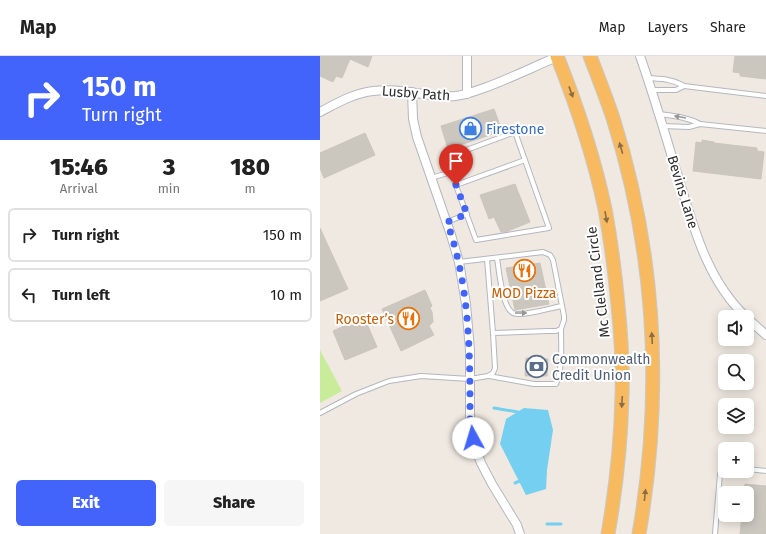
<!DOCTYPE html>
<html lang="en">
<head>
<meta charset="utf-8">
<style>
  body { margin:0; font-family:"Fira Sans",sans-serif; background:#f6f6f6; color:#222; height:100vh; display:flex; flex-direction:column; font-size:15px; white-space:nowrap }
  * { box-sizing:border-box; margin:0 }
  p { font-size:13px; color:#767676 }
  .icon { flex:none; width:22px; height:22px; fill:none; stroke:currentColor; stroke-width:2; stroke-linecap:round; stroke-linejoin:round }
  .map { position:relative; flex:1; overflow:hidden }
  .panel { display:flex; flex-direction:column; background:#fff; width:320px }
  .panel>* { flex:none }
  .banner { background:#4264fb; color:#fff; overflow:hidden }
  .buttons { position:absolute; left:398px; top:254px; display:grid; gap:8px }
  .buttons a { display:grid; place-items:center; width:36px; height:36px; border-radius:6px; background:#fff; box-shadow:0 2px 10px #0003; font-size:20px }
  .pin { position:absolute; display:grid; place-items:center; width:34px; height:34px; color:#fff; margin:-41px -17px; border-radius:50% 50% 50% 0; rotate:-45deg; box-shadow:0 0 4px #0007 }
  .pin .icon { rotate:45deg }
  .me { position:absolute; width:44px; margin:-22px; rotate:354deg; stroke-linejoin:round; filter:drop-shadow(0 0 3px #0008) }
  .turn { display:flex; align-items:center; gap:14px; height:84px; padding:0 16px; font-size:18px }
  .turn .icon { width:52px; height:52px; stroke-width:2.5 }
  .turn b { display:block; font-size:28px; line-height:34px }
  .eta { display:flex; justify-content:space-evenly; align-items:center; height:68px; text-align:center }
  .eta b { font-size:24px; font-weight:800; line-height:28px }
  .cta { display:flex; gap:8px; margin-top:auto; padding:8px 16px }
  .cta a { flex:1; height:46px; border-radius:6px; background:#4264fb; color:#fff; font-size:16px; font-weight:800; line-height:46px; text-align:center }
  .cta a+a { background:#f6f6f6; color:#222 }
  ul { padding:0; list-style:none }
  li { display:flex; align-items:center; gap:12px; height:54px; margin:0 8px 6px; padding:0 8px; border:2px solid #e0e0e0; border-radius:6px }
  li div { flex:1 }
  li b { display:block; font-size:15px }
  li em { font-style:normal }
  header { display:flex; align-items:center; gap:24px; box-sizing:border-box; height:56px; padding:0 20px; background:#fff; border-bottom:1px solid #e0e0e0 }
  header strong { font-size:19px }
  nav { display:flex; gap:22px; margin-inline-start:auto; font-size:14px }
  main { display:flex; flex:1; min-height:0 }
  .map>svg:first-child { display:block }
  .pitch { fill:#c9ec9a }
  .water { fill:#75cff0 }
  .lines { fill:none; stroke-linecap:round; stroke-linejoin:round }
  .stream { stroke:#75cff0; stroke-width:3 }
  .building { fill:#cbc7bf; stroke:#cbc5ba }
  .service-casing { stroke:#b4b7c1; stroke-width:6 }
  .minor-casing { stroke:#b4b7c1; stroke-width:10 }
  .trunk-casing { stroke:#c9c9c9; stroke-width:15 }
  .service { stroke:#fff; stroke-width:4 }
  .minor { stroke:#fff; stroke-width:8 }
  .trunk { stroke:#f8ba60; stroke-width:13 }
  .oneway { fill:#896d44 }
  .oneway2 { fill:#969696 }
  .route { stroke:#4264fb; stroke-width:7; stroke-dasharray:0 12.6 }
  .labels { text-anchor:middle; stroke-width:4; stroke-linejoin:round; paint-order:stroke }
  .street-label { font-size:14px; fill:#2e2e2e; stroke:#fff }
  .shop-label { font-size:14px; fill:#366cbe; stroke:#fff; text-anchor:start }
  .food-label { font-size:14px; fill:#c56008; stroke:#fff }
  .service-label { font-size:14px; fill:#4e5e75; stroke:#fff; text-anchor:start }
</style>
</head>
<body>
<header>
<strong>Map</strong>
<nav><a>Map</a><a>Layers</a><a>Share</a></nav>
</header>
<main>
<section class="panel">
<div class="banner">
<div class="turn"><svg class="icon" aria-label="right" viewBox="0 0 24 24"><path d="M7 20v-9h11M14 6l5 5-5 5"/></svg><div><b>150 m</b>Turn right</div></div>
</div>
<div class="eta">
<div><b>15:46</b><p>Arrival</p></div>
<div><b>3</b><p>min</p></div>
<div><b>180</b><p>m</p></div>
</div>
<ul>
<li><svg class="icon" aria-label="right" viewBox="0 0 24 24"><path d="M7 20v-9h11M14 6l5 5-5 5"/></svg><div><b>Turn right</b></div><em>150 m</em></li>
<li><svg class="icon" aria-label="left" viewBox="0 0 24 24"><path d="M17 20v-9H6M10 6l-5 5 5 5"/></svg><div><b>Turn left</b></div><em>10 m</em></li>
</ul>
<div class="cta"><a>Exit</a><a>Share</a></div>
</section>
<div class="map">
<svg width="446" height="478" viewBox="0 0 446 478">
  <rect width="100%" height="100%" fill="#efe9e1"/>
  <path class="pitch" d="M0,294L22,335L0,347Z"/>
  <path class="water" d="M204,352L228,354L233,374L227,414L226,433L206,439L180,388L186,363Z"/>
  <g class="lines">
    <g class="stream">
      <path d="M174,352L198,356L199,358"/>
      <path d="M195,427L202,424"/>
      <path d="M227,468H241"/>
    </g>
  </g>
  <g class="building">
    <path d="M0,0H52L48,11L30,3L22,22L16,20L13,26L0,20Z"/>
    <path d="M415,0H446V23L420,20V17L413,16Z"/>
    <path d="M174,53L182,75L128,93L121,70Z"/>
    <path d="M45,77L55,99L4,122L0,112V97Z"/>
    <path d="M382,84L394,86V87L437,92V95L444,96L441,123L373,115L376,86L382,87Z"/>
    <path d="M195,128L210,166L188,175L181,176L174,161L169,163L160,139Z"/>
    <path d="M0,172L28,233L0,245Z"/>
    <path d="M220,207L229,248L195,254L186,212Z"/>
    <path d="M105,234L112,250L110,252L112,256L113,266L109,270L114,279L81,295L62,253Z"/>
    <path d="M44,261L57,291L25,304L13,275Z"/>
    <path d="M206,302L228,303L227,320H205Z"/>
    <path d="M425,428L446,430V478H420L422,459H427V437H424Z"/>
  </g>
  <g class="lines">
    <defs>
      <g id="service">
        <path d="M328,22C340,23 353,23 364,30L446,40"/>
        <path d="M332,34H356L364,30"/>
        <path d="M339,58C353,60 367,61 380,68"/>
        <path d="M343,70L369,71L380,68L446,75"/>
        <path d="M111,122L131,116L127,106L133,99L195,76L229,172L156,184L131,116"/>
        <path d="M136,129L205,104"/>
        <path d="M127,166L147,158"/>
        <path d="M177,202C179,214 182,252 193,257C201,261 231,252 242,250"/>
        <path d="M167,203L173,277"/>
        <path d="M169,320L214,328H236C243,312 241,290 241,273"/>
        <path d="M0,357L36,338L69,325L101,320L150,323L168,320L173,317L175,312L173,277L228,275H236L241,273L244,264V260L233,204L230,199L223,196L139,206"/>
        <path d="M427,413L446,415"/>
        <path d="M395,478L400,418L410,415"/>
      </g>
      <g id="minor">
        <path d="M320,0C333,37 344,74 355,111C372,164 384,221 426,261"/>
        <path d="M92,36L93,63L97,81L131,179L139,206L146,248L150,294V372L155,391L161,407L172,428L197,469L200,478"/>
        <path d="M147,38V0"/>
        <path d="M0,56C17,47 34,37 53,35C81,31 108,42 135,40C145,39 155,35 164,32C189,23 213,11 237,1"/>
        <path d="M427,262L446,279"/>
      </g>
      <g id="trunk">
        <path d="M237,0C257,50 274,101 285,153C291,185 295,217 298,249C301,279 303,309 302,340C301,386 296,432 288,478"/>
        <path d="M270,0C278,21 286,41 293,62C336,198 343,339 319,478"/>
      </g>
    </defs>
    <use href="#service" class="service-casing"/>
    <use href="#minor" class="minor-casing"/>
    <use href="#trunk" class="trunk-casing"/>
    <use href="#service" class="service"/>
    <use href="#minor" class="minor"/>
    <use href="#trunk" class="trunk"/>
  </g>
  <defs><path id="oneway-solid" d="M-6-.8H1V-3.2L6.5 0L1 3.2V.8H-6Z"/></defs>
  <g class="oneway">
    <use href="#oneway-solid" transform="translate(251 36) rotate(70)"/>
    <use href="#oneway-solid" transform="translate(301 92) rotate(-106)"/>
    <use href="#oneway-solid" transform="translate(286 161) rotate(80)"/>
    <use href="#oneway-solid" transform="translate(332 282) rotate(-93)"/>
    <use href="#oneway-solid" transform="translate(302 346) rotate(93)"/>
    <use href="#oneway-solid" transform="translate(325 439) rotate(-84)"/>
  </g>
  <g class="oneway2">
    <use href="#oneway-solid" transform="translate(360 61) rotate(-170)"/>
    <use href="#oneway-solid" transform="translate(201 257)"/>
  </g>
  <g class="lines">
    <path class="route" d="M136,129L147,158L127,166C151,233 150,302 150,372L153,382"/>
  </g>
  <defs>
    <symbol id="shop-ring" viewBox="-11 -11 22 22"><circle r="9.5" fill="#fff" stroke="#3f7fe0" stroke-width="1.5"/><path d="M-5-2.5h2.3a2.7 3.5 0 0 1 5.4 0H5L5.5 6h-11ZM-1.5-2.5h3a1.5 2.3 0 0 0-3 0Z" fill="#3f7fe0"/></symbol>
    <symbol id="restaurant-ring" viewBox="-11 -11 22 22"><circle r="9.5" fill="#fff" stroke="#e8710a" stroke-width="1.5"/><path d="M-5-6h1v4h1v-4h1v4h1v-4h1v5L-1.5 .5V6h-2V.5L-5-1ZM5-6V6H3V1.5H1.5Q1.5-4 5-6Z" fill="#e8710a"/></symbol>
    <symbol id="bank-ring" viewBox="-11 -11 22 22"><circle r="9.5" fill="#fff" stroke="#5c6f8a" stroke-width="1.5"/><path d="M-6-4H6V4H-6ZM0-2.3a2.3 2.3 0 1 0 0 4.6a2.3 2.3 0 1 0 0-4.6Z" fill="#5c6f8a"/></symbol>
  </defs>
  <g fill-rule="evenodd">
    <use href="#shop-ring" x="138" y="60" width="25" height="25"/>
    <use href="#restaurant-ring" x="192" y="202" width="25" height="25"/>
    <use href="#restaurant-ring" x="76" y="250" width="25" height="25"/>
    <use href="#bank-ring" x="204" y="298" width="25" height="25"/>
  </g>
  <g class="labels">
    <g class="street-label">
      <text transform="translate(96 37) rotate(4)" y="5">Lusby Path</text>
      <text transform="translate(363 136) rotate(73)" y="5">Bevins Lane</text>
      <text transform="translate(278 226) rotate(-97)" y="5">Mc Clelland Circle</text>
    </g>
    <g class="shop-label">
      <text x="166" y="78">Firestone</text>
    </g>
    <g class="food-label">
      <text x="204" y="242">MOD Pizza</text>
      <text x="74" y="268" text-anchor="end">Rooster’s</text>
    </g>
    <g class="service-label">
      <text x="232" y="308">Commonwealth<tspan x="232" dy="16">Credit Union</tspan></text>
    </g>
  </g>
</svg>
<div class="buttons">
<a><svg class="icon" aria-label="sound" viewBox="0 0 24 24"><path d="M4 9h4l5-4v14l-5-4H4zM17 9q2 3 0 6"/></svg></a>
<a><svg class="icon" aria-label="search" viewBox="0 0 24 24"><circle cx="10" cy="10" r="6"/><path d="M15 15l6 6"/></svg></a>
<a><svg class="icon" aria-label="layers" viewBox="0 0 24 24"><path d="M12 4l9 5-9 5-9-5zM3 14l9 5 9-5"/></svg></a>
<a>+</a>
<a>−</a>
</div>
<div class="pin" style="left:136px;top:129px;background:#d93025"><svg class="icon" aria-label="arrive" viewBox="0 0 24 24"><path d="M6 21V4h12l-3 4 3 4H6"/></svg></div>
<svg class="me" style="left:153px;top:382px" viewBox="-20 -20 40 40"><circle r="19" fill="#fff"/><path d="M0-13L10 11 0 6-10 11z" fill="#4264fb"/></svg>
</div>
</main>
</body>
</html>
